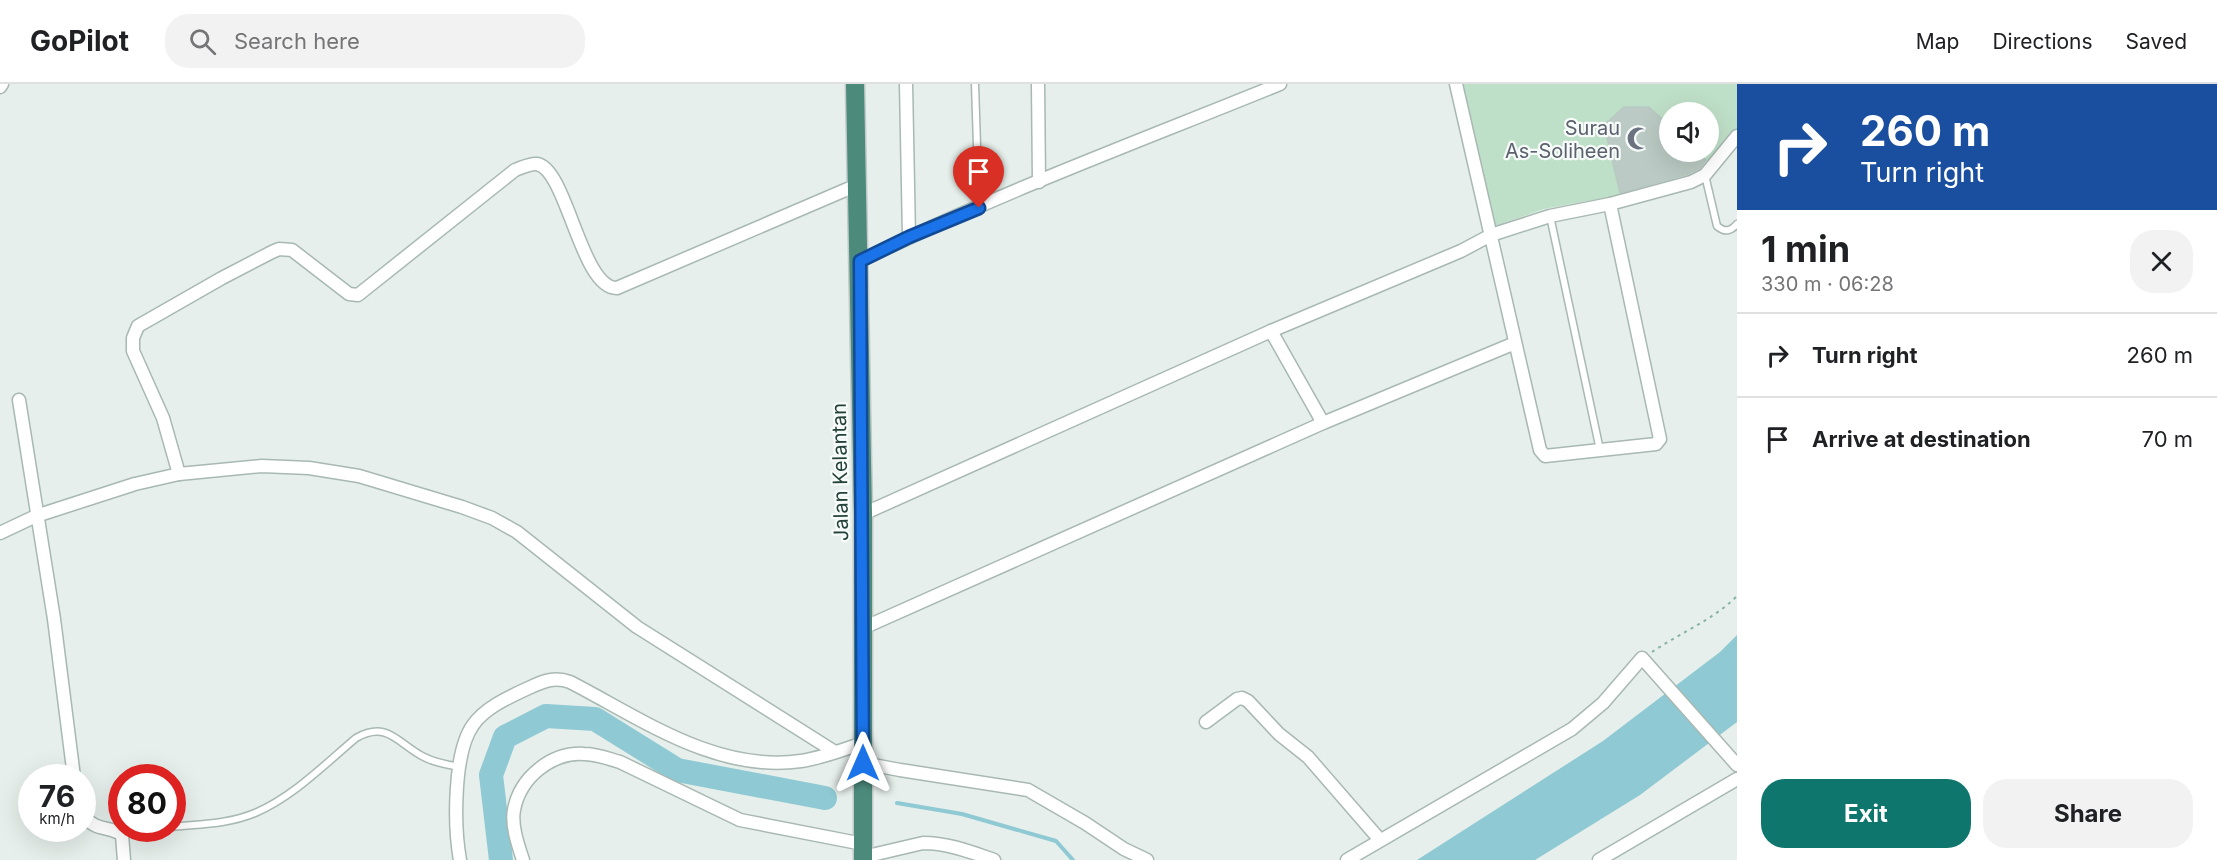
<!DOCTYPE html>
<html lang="en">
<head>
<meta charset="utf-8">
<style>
  body { margin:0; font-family:Inter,sans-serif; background:#f2f2f2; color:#202124; height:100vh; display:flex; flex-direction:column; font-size:22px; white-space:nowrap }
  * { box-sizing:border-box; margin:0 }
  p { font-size:20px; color:#757577 }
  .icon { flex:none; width:33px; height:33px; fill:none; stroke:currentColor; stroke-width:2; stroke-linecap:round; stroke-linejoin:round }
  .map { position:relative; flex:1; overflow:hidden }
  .sheet { display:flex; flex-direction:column; background:#fff; width:480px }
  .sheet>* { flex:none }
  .hud { background:#1a4fa0; color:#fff; overflow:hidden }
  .controls { position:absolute; left:1659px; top:18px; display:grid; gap:12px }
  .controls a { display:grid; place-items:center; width:60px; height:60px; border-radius:50%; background:#fff; box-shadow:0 6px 24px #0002; font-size:30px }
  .speed { position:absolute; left:18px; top:680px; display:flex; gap:12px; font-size:30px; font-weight:700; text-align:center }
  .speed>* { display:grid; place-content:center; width:78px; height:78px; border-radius:50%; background:#fff; box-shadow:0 6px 24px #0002; line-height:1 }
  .speed small { font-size:15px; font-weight:400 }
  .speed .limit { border:9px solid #d22; background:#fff; color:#111 }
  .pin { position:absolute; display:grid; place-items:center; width:51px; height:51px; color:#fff; margin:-62px -26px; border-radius:50% 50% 50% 0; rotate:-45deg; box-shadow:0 0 6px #0007 }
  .pin .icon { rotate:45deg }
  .me { position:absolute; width:66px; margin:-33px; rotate:0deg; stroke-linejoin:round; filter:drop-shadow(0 0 4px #0008) }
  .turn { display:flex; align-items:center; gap:21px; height:126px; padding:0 24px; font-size:27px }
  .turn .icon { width:78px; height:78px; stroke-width:2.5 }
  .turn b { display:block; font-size:42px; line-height:51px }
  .round { display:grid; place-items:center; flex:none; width:63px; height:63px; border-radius:24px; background:#f2f2f2 }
  .summary { display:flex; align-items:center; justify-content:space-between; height:102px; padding:0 24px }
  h1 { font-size:36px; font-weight:700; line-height:45px }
  .cta { display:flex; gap:12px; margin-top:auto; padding:12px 24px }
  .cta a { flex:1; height:69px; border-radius:24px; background:#0f766e; color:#fff; font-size:24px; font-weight:700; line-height:69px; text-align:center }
  .cta a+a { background:#f2f2f2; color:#202124 }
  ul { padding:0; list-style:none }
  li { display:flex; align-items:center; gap:18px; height:84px; padding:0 24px; border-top:2px solid #e0e0e0 }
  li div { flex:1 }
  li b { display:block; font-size:22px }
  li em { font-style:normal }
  header { display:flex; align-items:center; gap:36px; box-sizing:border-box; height:84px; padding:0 30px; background:#fff; border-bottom:2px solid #e0e0e0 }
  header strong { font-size:28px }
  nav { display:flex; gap:33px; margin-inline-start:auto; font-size:21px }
  .search { width:420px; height:54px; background:#f2f2f2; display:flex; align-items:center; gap:15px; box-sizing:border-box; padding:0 21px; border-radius:24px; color:#757577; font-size:22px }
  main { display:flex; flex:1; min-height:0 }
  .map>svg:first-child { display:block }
  .green { fill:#bfe0c8 }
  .water { fill:#8ec9d4 }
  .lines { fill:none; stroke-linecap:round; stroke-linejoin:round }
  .stream { stroke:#8ec9d4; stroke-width:4 }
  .river { stroke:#8ec9d4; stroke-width:24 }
  .building { fill:#bbcac4; stroke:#b8c9c2; stroke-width:1.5 }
  .service-casing { stroke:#a8b8b2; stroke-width:9 }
  .minor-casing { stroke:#a8b8b2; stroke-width:15 }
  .trunk-casing { stroke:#c2cac8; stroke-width:21 }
  .path { stroke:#86b3a5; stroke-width:2; stroke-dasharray:3 4.5; stroke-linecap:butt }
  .service { stroke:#fff; stroke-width:6 }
  .minor { stroke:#fff; stroke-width:12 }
  .trunk { stroke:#4c8a7c; stroke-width:18 }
  .route-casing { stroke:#114b97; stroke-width:15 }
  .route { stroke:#1a73e8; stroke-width:10 }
  .labels { text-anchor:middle; stroke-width:4.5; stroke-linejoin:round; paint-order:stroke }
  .worship-label { font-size:20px; fill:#5b616d; stroke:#f7fbf9; text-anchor:end }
  .street-label { font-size:20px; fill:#24423a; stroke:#f7fbf9 }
</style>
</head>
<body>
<header>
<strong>GoPilot</strong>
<div class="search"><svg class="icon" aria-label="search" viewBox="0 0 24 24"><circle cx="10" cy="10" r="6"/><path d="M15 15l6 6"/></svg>Search here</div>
<nav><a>Map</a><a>Directions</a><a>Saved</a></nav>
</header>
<main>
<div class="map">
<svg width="1737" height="776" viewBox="0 0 1737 776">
  <rect width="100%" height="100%" fill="#e6efeb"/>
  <path class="green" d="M1460,0H1737V52L1708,78L1697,68H1708V28H1670L1669,42L1649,23H1624L1604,41L1620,111L1544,125L1495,142Z"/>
  <path class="water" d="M1737,551V638L1640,711L1535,776H1417L1603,657L1720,568Z"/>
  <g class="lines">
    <path class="stream" d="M897,719L962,730L1056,757L1073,776"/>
    <path class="river" d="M501,776L491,691L505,653L546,632L595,635L677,686L825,714"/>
  </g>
  <path class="building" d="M1624,23H1649L1670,42V68H1697L1706,76L1700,84L1688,90L1620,109L1604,41Z"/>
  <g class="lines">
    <defs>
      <g id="service">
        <path d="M975,0L979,123"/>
        <path d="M1705,91L1717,142C1725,149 1731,147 1737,140"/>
        <path d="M1550,132L1600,366"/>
        <path d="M172,743C200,740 229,740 255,729C294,712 325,680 356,654C388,636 398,660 424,673C435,679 448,681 460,683"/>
        <path d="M122,751L137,747L165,744"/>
      </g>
      <g id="minor">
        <path d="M906,0L909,153"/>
        <path d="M1038,0L1039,98"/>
        <path d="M1456,0L1540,366L1545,372L1656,360L1660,355L1610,120"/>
        <path d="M0,3L2,0"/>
        <path d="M860,177C996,110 1140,57 1280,0"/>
        <path d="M1271,247L1323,339"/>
        <path d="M19,316L54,535L74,693"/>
        <path d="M179,390L163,334L133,267V254L138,242L222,194L272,168L279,165L292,166L349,210L358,211L515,86C521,84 530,79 537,80C567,85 581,205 617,204L857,101"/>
        <path d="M863,430L1271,247L1461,167L1491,151L1550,132L1610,120L1691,98L1705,91L1737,52"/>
        <path d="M0,449L36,432L135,400L179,390L262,382L309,384L359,392L462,423L492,434L517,448L637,543L835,668"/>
        <path d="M863,544L1323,339L1515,259"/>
        <path d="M1206,638L1237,615L1242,614L1248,617L1279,650L1308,673L1380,756"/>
        <path d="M863,679L900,686L1028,706L1085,739L1124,765L1147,776"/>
        <path d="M82,730C98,750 108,740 122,751L124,776"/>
        <path d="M863,773L923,759C948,759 971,768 994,776"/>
        <path d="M460,776C454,743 453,669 473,641C484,625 505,615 522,607C538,600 552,591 570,598C642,635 716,689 801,677C822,674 843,666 863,659"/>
        <path d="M523,776C518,761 511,741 514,726C520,693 552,668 584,670C597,670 609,675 620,678L740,736L863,760"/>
        <path d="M1347,776L1572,645L1603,619L1642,574L1737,681"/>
        <path d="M1599,776L1737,695"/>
      </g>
      <path id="trunk" d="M855,0L863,430V776"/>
    </defs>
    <use href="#service" class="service-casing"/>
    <use href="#minor" class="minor-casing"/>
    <use href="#trunk" class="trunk-casing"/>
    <path class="path" d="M1652,568C1680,549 1713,536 1737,512"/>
    <use href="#service" class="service"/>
    <use href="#minor" class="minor"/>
    <use href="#trunk" class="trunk"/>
  </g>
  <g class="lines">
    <defs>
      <path id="route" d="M863,679L860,177L909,153L979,124"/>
    </defs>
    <use href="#route" class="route-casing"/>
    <use href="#route" class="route"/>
  </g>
  <defs>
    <symbol id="mosque-bare" viewBox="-9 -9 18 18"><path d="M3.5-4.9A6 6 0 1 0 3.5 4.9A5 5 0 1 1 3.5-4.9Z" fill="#6b7280" stroke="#f7fbf9" stroke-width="2.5" paint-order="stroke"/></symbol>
  </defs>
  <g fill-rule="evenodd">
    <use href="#mosque-bare" x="1622" y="38" width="33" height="33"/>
  </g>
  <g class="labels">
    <g class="worship-label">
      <text x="1620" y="51">Surau<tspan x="1620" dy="23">As-Soliheen</tspan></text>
    </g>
    <g class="street-label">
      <text transform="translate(840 388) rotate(-91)" y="7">Jalan Kelantan</text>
    </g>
  </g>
</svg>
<div class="controls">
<a><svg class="icon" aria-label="sound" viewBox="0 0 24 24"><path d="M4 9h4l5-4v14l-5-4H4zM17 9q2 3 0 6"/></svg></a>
</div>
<div class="speed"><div>76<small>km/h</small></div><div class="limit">80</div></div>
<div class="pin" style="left:979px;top:124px;background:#d93025"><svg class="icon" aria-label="arrive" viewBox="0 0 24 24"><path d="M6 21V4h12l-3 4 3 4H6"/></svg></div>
<svg class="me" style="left:863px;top:679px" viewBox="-20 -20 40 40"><path d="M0-17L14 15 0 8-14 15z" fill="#1a73e8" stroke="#fff" stroke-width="4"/></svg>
</div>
<section class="sheet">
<div class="hud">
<div class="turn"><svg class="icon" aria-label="right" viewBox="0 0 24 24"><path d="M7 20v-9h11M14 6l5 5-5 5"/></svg><div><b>260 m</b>Turn right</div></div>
</div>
<div class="summary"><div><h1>1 min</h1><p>330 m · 06:28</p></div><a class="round"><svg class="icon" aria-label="close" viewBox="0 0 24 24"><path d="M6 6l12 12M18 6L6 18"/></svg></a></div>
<ul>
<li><svg class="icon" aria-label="right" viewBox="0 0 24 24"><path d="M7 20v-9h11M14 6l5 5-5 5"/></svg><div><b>Turn right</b></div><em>260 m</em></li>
<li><svg class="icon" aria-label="arrive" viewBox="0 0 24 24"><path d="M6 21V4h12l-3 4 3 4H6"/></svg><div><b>Arrive at destination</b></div><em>70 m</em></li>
</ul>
<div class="cta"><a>Exit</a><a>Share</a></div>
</section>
</main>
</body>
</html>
